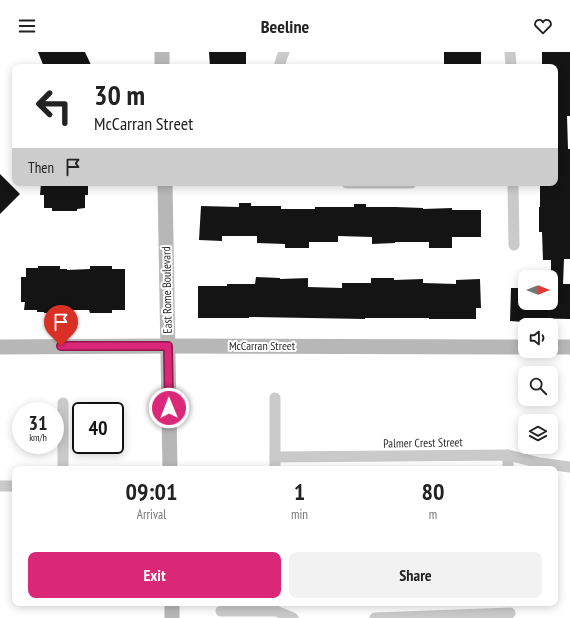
<!DOCTYPE html>
<html lang="en">
<head>
<meta charset="utf-8">
<style>
  body { margin:0; font-family:"PT Sans Narrow",sans-serif; background:#f2f2f2; color:#222; height:100vh; display:flex; flex-direction:column; font-size:15px; white-space:nowrap }
  * { box-sizing:border-box; margin:0 }
  p { font-size:13px; color:#767676 }
  .icon { flex:none; width:22px; height:22px; fill:none; stroke:currentColor; stroke-width:2; stroke-linecap:round; stroke-linejoin:round }
  .map { position:relative; flex:1; overflow:hidden }
  .side { position:absolute; left:12px; top:414px; width:546px; height:140px; display:flex; flex-direction:column; background:#fff; border-radius:8px; box-shadow:0 2px 10px #0003 }
  .side>* { flex:none }
  .guide { position:absolute; left:12px; top:12px; width:546px; height:122px; border-radius:8px; box-shadow:0 2px 10px #0003; background:#fff; color:#222; overflow:hidden }
  .needle { width:26px; rotate:90deg }
  .buttons { position:absolute; left:518px; top:218px; display:grid; gap:8px }
  .buttons a { display:grid; place-items:center; width:40px; height:40px; border-radius:8px; background:#fff; box-shadow:0 2px 10px #0003; font-size:20px }
  .speed { position:absolute; left:12px; top:350px; display:flex; gap:8px; font-size:20px; font-weight:700; text-align:center }
  .speed>* { display:grid; place-content:center; width:52px; height:52px; border-radius:50%; background:#fff; box-shadow:0 2px 10px #0003; line-height:1 }
  .speed small { font-size:10px; font-weight:400 }
  .speed .limit { border:2px solid #111; border-radius:6px; background:#fff; color:#111 }
  .pin { position:absolute; display:grid; place-items:center; width:34px; height:34px; color:#fff; margin:-41px -17px; border-radius:50% 50% 50% 0; rotate:-45deg; box-shadow:0 0 4px #0007 }
  .pin .icon { rotate:45deg }
  .me { position:absolute; width:44px; margin:-22px; rotate:359deg; stroke-linejoin:round; filter:drop-shadow(0 0 3px #0008) }
  .turn { display:flex; align-items:center; gap:14px; height:84px; padding:0 16px; font-size:18px }
  .turn .icon { width:52px; height:52px; stroke-width:2.5 }
  .turn b { display:block; font-size:28px; line-height:34px }
  .then { display:flex; align-items:center; height:38px; padding:0 16px; background:#0003; gap:8px; font-size:15px }
  .eta { display:flex; justify-content:space-evenly; align-items:center; height:68px; text-align:center }
  .eta b { font-size:24px; font-weight:800; line-height:28px }
  .button { display:flex; gap:8px; margin-top:auto; padding:8px 16px }
  .button a { flex:1; height:46px; border-radius:8px; background:#db2777; color:#fff; font-size:16px; font-weight:800; line-height:46px; text-align:center }
  .button a+a { background:#f2f2f2; color:#222 }
  header { display:flex; justify-content:space-between; align-items:center; height:52px; padding:0 16px; background:#fff; font-size:18px; font-weight:800 }
  .map>svg:first-child { display:block }
  .building { fill:#141414 }
  .lines { fill:none; stroke-linecap:round; stroke-linejoin:round }
  .street { stroke:#cacaca; stroke-width:11 }
  .secondary { stroke:#b7b7b7; stroke-width:15 }
  .route-casing { stroke:#8e194d; stroke-width:10 }
  .route { stroke:#db2777; stroke-width:7 }
  .labels { text-anchor:middle; stroke-width:4; stroke-linejoin:round; paint-order:stroke }
  .street-label { font-size:12px; fill:#2d2d2d; stroke:#fff }
</style>
</head>
<body>
<header><svg class="icon" aria-label="menu" viewBox="0 0 24 24"><path d="M4 6h16M4 12h16M4 18h16"/></svg>Beeline<svg class="icon" aria-label="heart" viewBox="0 0 24 24"><path d="M12 20l-8-8c-3-5 5-10 8-4 3-6 11-1 8 4z"/></svg></header>
<div class="map">
<svg width="570" height="566" viewBox="0 0 570 566">
  <rect width="100%" height="100%" fill="#fff"/>
  <g class="building">
    <path d="M38,0H85L92,15H44Z"/>
    <path d="M209,0H246V15H210Z"/>
    <rect x="444" y="0" width="37" height="15"/>
    <path d="M542,0H570V64H567L568,97H570V207H564L563,232H570V267L524,266V270L510,269L511,236H525V251H551V208H543L542,180H539V155H540V131H555V15H542Z"/>
    <path d="M0,122L20,142L0,162Z"/>
    <path d="M41,131H88V143H85V156L77,157V159H52V156H44V143H40Z"/>
    <path d="M239,151H251V154H281V157H315V155H354V152H366V155H395L423,156V157L452,156V158H481V185H452V196H429V190H395V191L372,192V185L338,184V190H309V196H285V192L257,191V184H222V189L199,188L201,154L239,155Z"/>
    <path d="M38,214H60V217H67V218L90,217V214H112V217H125V258H112V261H90L89,258H60V261H44V260H37V258H24L25,250H21V225H26V216H38Z"/>
    <path d="M256,225L280,226V227L308,226V235L342,236V231H371V226H394V228L423,227V231L456,232V228L480,227L481,256H476V267H429V266H365V267L249,265V266H198V234H227V232H255Z"/>
  </g>
  <g class="lines">
    <g class="street">
      <path d="M510,0L511,15"/>
      <path d="M279,15L282,5L284,0"/>
      <path d="M347,131H411"/>
      <path d="M513,131L514,193"/>
      <path d="M275,346V417"/>
      <path d="M508,403V417"/>
      <path d="M275,405L508,403L540,411L570,415"/>
      <path d="M63,417V351"/>
      <path d="M0,434H15"/>
      <path d="M221,559H276L293,566"/>
      <path d="M375,566L510,561"/>
    </g>
    <g class="secondary">
      <path d="M162,0V15"/>
      <path d="M165,131L170,417"/>
      <path d="M0,295L168,294L525,295"/>
      <path d="M551,295H570"/>
      <path d="M172,551V566"/>
    </g>
  </g>
  <g class="lines">
    <defs>
      <path id="route" d="M61,294H168L169,356"/>
    </defs>
    <use href="#route" class="route-casing"/>
    <use href="#route" class="route"/>
  </g>
  <g class="labels">
    <g class="street-label">
      <text transform="translate(167 238) rotate(-91)" y="4">East Rome Boulevard</text>
      <text x="262" y="298">McCarran Street</text>
      <text transform="translate(423 391) rotate(-1)" y="4">Palmer Crest Street</text>
    </g>
  </g>
</svg>
<div class="buttons">
<a><svg class="needle" viewBox="-14 -14 28 28"><path d="M0-13l5 13h-10z" fill="#e53935"/><path d="M0 13l5-13h-10z" fill="#767676"/></svg></a>
<a><svg class="icon" aria-label="sound" viewBox="0 0 24 24"><path d="M4 9h4l5-4v14l-5-4H4zM17 9q2 3 0 6"/></svg></a>
<a><svg class="icon" aria-label="search" viewBox="0 0 24 24"><circle cx="10" cy="10" r="6"/><path d="M15 15l6 6"/></svg></a>
<a><svg class="icon" aria-label="layers" viewBox="0 0 24 24"><path d="M12 4l9 5-9 5-9-5zM3 14l9 5 9-5"/></svg></a>
</div>
<div class="speed"><div>31<small>km/h</small></div><div class="limit">40</div></div>
<div class="pin" style="left:61px;top:294px;background:#d93025"><svg class="icon" aria-label="arrive" viewBox="0 0 24 24"><path d="M6 21V4h12l-3 4 3 4H6"/></svg></div>
<svg class="me" style="left:169px;top:356px" viewBox="-20 -20 40 40"><circle r="17" fill="#db2777" stroke="#fff" stroke-width="3"/><path d="M0-11L8 9 0 5-8 9z" fill="#fff"/></svg>
<div class="guide">
<div class="turn"><svg class="icon" aria-label="left" viewBox="0 0 24 24"><path d="M17 20v-9H6M10 6l-5 5 5 5"/></svg><div><b>30 m</b>McCarran Street</div></div>
<div class="then">Then<svg class="icon" aria-label="arrive" viewBox="0 0 24 24"><path d="M6 21V4h12l-3 4 3 4H6"/></svg></div>
</div>
<section class="side">
<div class="eta">
<div><b>09:01</b><p>Arrival</p></div>
<div><b>1</b><p>min</p></div>
<div><b>80</b><p>m</p></div>
</div>
<div class="button"><a>Exit</a><a>Share</a></div>
</section>
</div>
</body>
</html>
